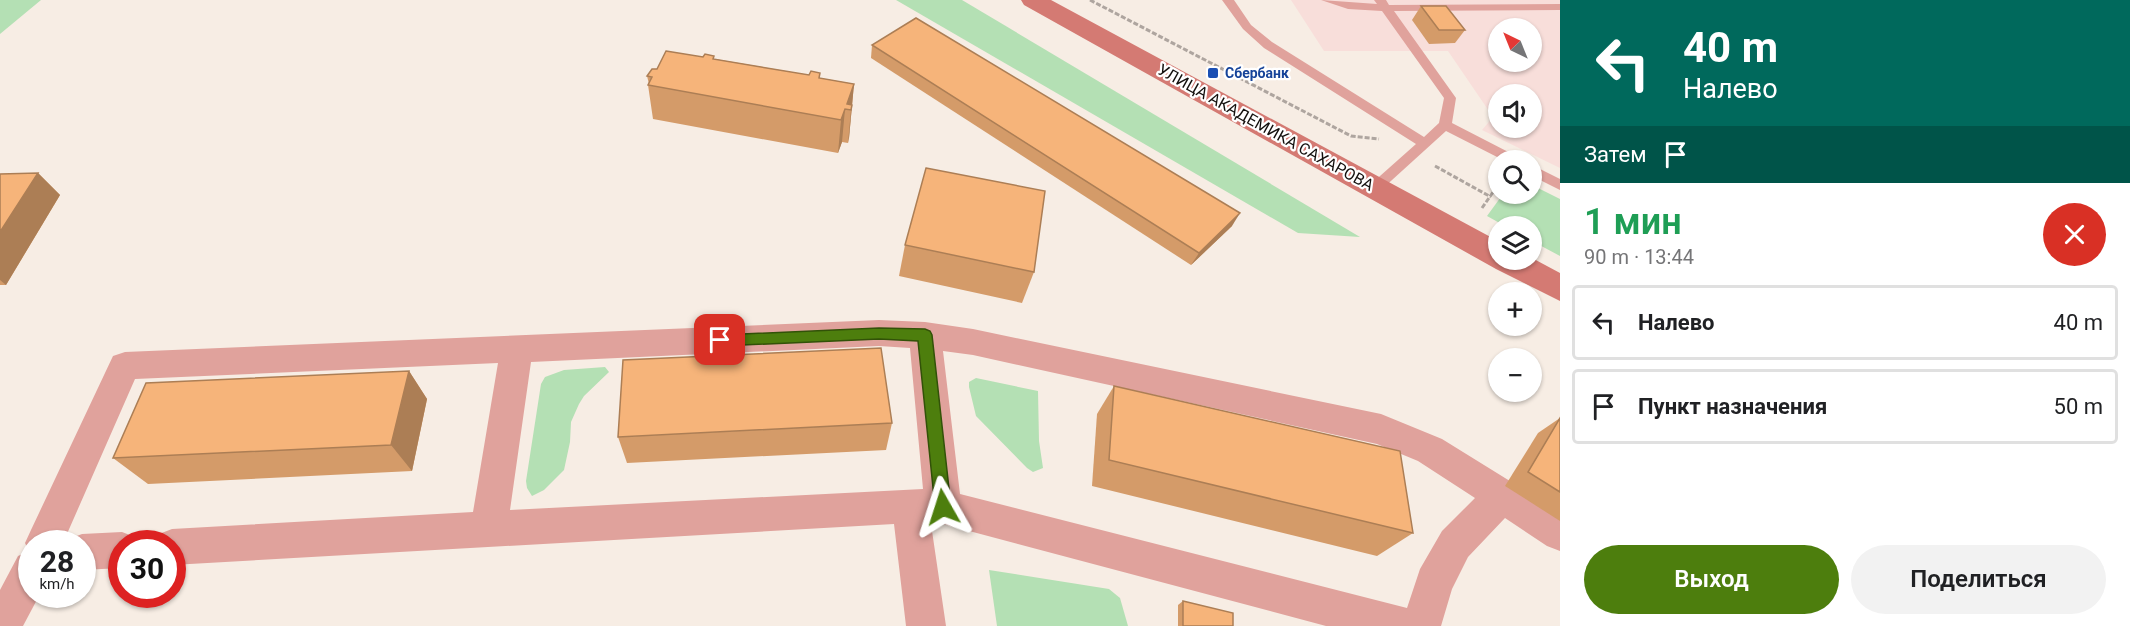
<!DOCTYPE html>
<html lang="ru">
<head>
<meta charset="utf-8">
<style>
  body { margin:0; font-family:Roboto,sans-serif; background:#f2f2f2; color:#202124; height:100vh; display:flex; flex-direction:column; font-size:22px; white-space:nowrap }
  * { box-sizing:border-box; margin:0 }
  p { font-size:20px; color:#757577 }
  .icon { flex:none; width:33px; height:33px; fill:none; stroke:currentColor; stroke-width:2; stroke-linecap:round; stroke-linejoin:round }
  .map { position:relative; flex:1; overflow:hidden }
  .sheet { display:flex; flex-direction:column; background:#fff; width:570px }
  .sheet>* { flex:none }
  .guide { background:#00695c; color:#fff; overflow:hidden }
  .needle { width:39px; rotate:317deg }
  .buttons { position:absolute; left:1488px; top:18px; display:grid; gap:12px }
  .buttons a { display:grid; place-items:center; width:54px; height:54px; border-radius:50%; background:#fff; box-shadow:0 2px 4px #0004; font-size:30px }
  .speed { position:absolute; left:18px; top:530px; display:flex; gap:12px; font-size:30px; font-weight:700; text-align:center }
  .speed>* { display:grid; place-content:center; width:78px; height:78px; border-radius:50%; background:#fff; box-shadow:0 2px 4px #0004; line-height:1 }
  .speed small { font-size:15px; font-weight:400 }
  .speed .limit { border:9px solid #d22; background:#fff; color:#111 }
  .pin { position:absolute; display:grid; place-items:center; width:51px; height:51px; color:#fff; margin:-26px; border-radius:12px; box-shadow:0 3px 9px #0006 }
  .me { position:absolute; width:66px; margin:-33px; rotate:354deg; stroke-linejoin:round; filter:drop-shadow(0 0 4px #0008) }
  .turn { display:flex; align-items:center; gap:21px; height:126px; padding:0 24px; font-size:27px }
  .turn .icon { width:78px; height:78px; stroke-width:2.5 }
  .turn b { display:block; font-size:42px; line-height:51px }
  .then { display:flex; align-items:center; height:57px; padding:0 24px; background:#0003; gap:12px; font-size:22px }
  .round { display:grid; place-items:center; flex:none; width:63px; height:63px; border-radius:32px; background:#f2f2f2 }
  .headline { display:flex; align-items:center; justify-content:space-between; height:102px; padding:0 24px }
  h1 { font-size:36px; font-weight:600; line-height:45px; color:#1e9e55 }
  .button { display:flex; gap:12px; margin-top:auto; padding:12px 24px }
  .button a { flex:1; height:69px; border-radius:36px; background:#4d7e0d; color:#fff; font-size:24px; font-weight:600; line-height:69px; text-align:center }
  .button a+a { background:#f2f2f2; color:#202124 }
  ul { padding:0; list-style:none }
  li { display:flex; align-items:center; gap:18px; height:75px; margin:0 12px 9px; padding:0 12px; border:3px solid #e0e0e0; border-radius:6px }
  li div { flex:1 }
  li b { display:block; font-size:22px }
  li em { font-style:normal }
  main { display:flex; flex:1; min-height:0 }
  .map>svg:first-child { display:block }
  .commercial { fill:#f8deda; fill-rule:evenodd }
  .green { fill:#b4e0b4 }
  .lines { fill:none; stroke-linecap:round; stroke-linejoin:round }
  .path { stroke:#aea59f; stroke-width:3; stroke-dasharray:5 2; stroke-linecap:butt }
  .service { fill:#e0a29c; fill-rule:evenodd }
  .minor { fill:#e0a29c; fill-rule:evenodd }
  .secondary { fill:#d47a73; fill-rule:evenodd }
  .wall { fill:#d49b69 }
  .shaded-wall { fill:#ac7e55 }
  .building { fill:#f6b47a; stroke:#ac7e55; stroke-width:1.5 }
  .route { fill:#4d7e0d; stroke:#325208; stroke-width:1.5 }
  .transit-dot { fill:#1a4fb4; stroke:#fff; stroke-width:2 }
  .labels { text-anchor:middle; stroke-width:4.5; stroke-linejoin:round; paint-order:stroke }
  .far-transit-label { font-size:14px; font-weight:bold; fill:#164399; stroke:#fff; text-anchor:start }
  .street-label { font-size:16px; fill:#130f0d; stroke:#fff }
</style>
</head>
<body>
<main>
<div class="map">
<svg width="1560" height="626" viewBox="0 0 1560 626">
  <rect width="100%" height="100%" fill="#f7ede4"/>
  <path class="commercial" d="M1291,0H1560V168L1482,130L1493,117L1448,51H1324ZM1498,28H1532V62H1498ZM1498,94H1532V128H1498Z"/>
  <g class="green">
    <path d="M0,0H41L0,34Z"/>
    <path d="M896,0H962L1360,237L1298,233Z"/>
    <path d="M1532,185L1560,199V256L1532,241V226H1505L1487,216L1503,194H1532Z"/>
    <path d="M605,367L609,372L584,396L579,404L571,422L570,442L564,470L544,490L532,496L527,488L526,481L541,384L545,377L564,370Z"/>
    <path d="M976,378L1038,391L1039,441L1043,468L1033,472L1027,468L976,416L969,387V382Z"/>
    <path d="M989,570L1109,589L1120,598L1128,626H997Z"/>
  </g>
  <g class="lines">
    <g class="path">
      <path d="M1090,0L1351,136L1379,139"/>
      <path d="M1435,166L1491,197"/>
      <path d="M1482,208L1498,185"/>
    </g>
    <g class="service">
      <path d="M1222,0H1234L1251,25L1272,42L1424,137L1439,123L1444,98L1382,11L1348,9L1321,0L1377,4L1374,0H1386L1389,5L1560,4V10L1394,11L1456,98L1452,123L1518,157L1520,160H1503L1446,131L1381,190H1371L1369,187L1371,184L1416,144L1264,48L1243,29Z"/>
      <path d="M1532,165L1560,179V190L1532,176Z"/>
    </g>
    <g class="minor">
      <path d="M879,320L925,322L973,329L1381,414L1442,439L1560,512V551L1547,546L1505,518L1468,557L1452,589L1441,626H1326L943,524H931L946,626H906L894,524L172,565V543H155L159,534L172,529L473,512L498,363L135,379L63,543H32V594H40L23,626H0V590L18,556L29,551L25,543L31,530L113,356L125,352ZM879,346L910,348L923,489L510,510L531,362ZM943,351L973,355L1377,444L1418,461L1475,498L1442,531L1420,569L1407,608L960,494Z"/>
      <path d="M122,532L135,537L138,543H122V568L82,570V543H67L69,539L82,534Z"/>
    </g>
    <path class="secondary" d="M1021,0H1051L1498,241V260L1532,258L1560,273V301L1496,269L1024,5Z"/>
  </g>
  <g class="wall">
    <path d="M1421,6L1465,30L1455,43L1429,44L1412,20Z"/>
    <path d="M872,45L1232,226L1191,265L871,58Z"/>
    <path d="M715,59L809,75L820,73V78L854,84L849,138L848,143L842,142L838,153L653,119L648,85L649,84L647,76Z"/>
    <path d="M38,173L60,195L6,285H0V174Z"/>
    <path d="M905,245L1034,272L1022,303L899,276Z"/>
    <path d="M409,371L427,399L412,471L148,484L113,458Z"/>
    <path d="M1114,386L1413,533L1377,556L1092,486L1097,414Z"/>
    <path d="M1560,418V521L1505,486L1538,433Z"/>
    <path d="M892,423L886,450L627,463L618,437Z"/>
    <path d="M1183,601L1233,626H1178V605Z"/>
  </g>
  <g class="shaded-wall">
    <path d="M854,84L849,138L848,143L851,110L847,104Z"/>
    <path d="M845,109L842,142L838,153L841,120Z"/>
    <path d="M38,173L60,195L6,285L0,280V232Z"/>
    <path d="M1240,213L1232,226L1191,265L1199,253Z"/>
    <path d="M409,371L427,399L412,471L391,445Z"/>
  </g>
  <g class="building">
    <path d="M1421,6H1446L1465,30H1439Z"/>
    <path d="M916,18L1240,213L1199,253L872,45Z"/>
    <path d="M666,51L703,57L705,54L714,56L713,59L809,75L811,71L820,73L819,78L854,84L847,104L852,105L851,110L845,109L841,120L648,85L652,77L647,76L652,69H657Z"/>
    <path d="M926,168L1045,191L1034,272L905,245Z"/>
    <path d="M38,173L0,232V174Z"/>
    <path d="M881,348L892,423L618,437L623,360Z"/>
    <path d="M409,371L391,445L113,458L146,383Z"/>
    <path d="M1114,386L1400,451L1413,533L1109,460Z"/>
    <path d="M1560,418V492L1528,472Z"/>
    <path d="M1183,601L1233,613V626H1183Z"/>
  </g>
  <path class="route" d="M879,328L925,329L930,331L932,335L951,507L949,512L943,514L938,512L935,507L918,341L879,339L720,346L715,345L713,340L715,336L720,335Z"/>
  <rect class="transit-dot" x="1207" y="67" width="12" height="12" rx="3"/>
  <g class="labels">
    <g class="far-transit-label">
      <text x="1225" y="78">Сбербанк</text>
    </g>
    <g class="street-label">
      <text transform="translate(1266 127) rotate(29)" y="6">УЛИЦА АКАДЕМИКА САХАРОВА</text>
    </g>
  </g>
</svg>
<div class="buttons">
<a><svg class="needle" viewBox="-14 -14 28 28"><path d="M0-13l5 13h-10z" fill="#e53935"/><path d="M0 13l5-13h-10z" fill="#757577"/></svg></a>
<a><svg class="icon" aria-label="sound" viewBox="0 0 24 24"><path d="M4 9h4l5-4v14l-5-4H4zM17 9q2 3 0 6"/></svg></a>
<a><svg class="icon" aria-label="search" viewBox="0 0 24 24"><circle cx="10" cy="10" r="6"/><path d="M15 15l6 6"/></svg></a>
<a><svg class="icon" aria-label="layers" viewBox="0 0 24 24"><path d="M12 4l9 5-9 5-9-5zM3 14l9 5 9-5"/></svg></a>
<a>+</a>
<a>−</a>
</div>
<div class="speed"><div>28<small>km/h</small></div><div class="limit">30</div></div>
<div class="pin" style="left:720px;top:340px;background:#d93025"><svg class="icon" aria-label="arrive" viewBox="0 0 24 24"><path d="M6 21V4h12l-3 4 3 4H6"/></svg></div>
<svg class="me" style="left:943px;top:507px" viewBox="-20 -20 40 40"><path d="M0-17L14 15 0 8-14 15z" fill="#4d7e0d" stroke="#fff" stroke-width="4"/></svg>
</div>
<section class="sheet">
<div class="guide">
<div class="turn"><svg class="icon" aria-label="left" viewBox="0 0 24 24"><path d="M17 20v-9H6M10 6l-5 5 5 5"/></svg><div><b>40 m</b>Налево</div></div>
<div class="then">Затем<svg class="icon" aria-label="arrive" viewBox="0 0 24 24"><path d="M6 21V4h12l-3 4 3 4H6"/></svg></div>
</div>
<div class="headline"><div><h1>1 мин</h1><p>90 m · 13:44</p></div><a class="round" style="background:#d93025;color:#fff"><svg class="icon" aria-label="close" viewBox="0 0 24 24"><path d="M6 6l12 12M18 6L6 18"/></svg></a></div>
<ul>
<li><svg class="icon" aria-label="left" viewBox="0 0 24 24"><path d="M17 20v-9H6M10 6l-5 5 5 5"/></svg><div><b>Налево</b></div><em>40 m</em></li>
<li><svg class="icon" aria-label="arrive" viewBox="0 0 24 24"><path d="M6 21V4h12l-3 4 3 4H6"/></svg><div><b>Пункт назначения</b></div><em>50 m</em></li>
</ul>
<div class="button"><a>Выход</a><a>Поделиться</a></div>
</section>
</main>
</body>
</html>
